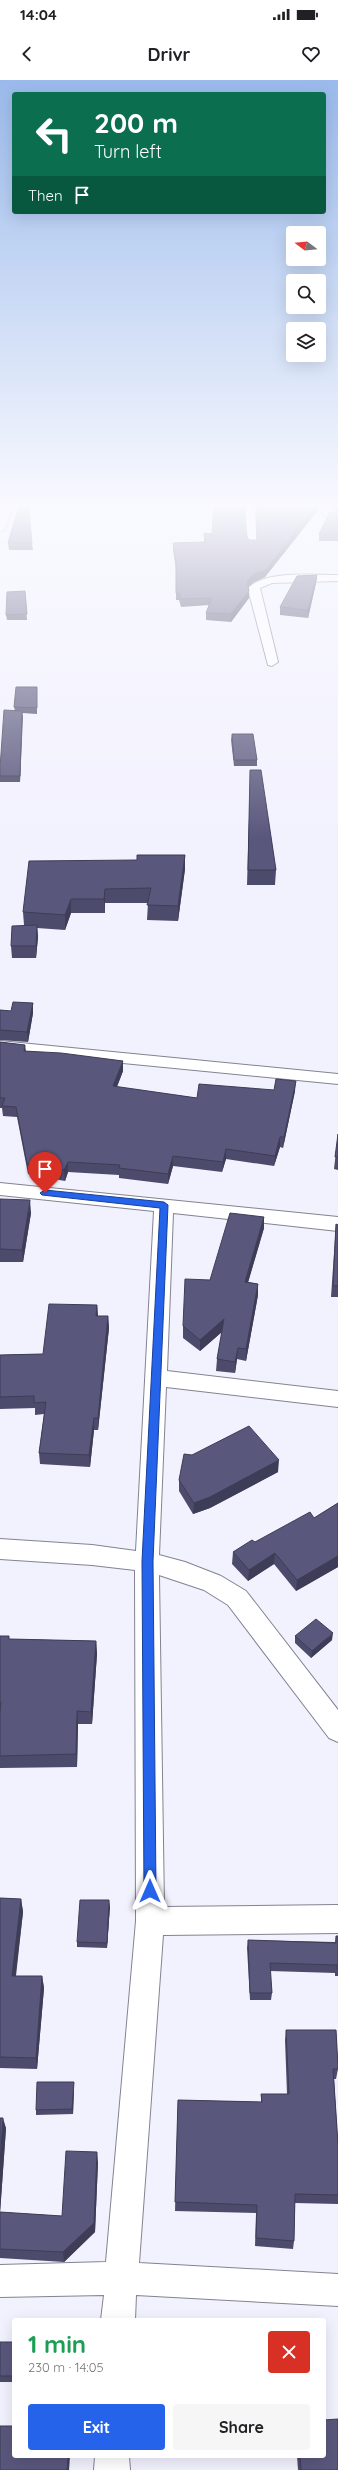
<!DOCTYPE html>
<html lang="en">
<head>
<meta charset="utf-8">
<style>
  body { margin:0; font-family:Quicksand,sans-serif; background:#f6f6f6; color:#202124; height:100vh; display:flex; flex-direction:column; font-size:15px; white-space:nowrap }
  * { box-sizing:border-box; margin:0 }
  p { font-size:13px; color:#757577 }
  .icon { flex:none; width:22px; height:22px; fill:none; stroke:currentColor; stroke-width:2; stroke-linecap:round; stroke-linejoin:round }
  .map { position:relative; flex:1; overflow:hidden }
  .details { position:absolute; left:12px; top:2238px; width:314px; height:140px; display:flex; flex-direction:column; background:#fff; border-radius:4px; box-shadow:0 4px 16px #0002 }
  .details>* { flex:none }
  .top-card { position:absolute; left:12px; top:12px; width:314px; height:122px; border-radius:4px; box-shadow:0 4px 16px #0002; background:#0b6e4f; color:#fff; overflow:hidden }
  .needle { width:26px; rotate:286deg }
  .fabs { position:absolute; left:286px; top:146px; display:grid; gap:8px }
  .fabs a { display:grid; place-items:center; width:40px; height:40px; border-radius:4px; background:#fff; box-shadow:0 4px 16px #0002; font-size:20px }
  .pin { position:absolute; display:grid; place-items:center; width:34px; height:34px; color:#fff; margin:-41px -17px; border-radius:50% 50% 50% 0; rotate:-45deg; box-shadow:0 0 4px #0007 }
  .pin .icon { rotate:45deg }
  .me { position:absolute; width:44px; margin:-22px; rotate:0deg; stroke-linejoin:round; filter:drop-shadow(0 0 3px #0008) }
  .turn { display:flex; align-items:center; gap:14px; height:84px; padding:0 16px; font-size:18px }
  .turn .icon { width:52px; height:52px; stroke-width:2.5 }
  .turn b { display:block; font-size:28px; line-height:34px }
  .then { display:flex; align-items:center; height:38px; padding:0 16px; background:#0003; gap:8px; font-size:15px }
  .round { display:grid; place-items:center; flex:none; width:42px; height:42px; border-radius:4px; background:#f6f6f6 }
  .headline { display:flex; align-items:center; justify-content:space-between; height:68px; padding:0 16px }
  h1 { font-size:24px; font-weight:700; line-height:30px; color:#1e9e55 }
  .cta { display:flex; gap:8px; margin-top:auto; padding:8px 16px }
  .cta a { flex:1; height:46px; border-radius:4px; background:#2563eb; color:#fff; font-size:16px; font-weight:700; line-height:46px; text-align:center }
  .cta a+a { background:#f6f6f6; color:#202124 }
  .status { display:flex; justify-content:space-between; align-items:center; height:28px; padding:0 20px; background:#fff; direction:ltr }
  .status svg { height:11px; fill:currentColor }
  header { display:flex; justify-content:space-between; align-items:center; height:52px; padding:0 16px; background:#fff; font-size:18px; font-weight:700 }
  .map>svg:first-child { display:block }
  .lines { fill:none; stroke-linecap:round; stroke-linejoin:round }
  .street-casing { stroke:#838391; stroke-width:2 }
  .street { fill:#fff; fill-rule:evenodd }
  .wall { fill:#4d4b6b }
  .shaded-wall { fill:#3e3d57 }
  .building { fill:#59577c; stroke:#3e3d57 }
  .route { fill:#2563eb; stroke:#184099 }
</style>
</head>
<body>
<div class="status"><b>14:04</b><svg viewBox="0 0 49 12"><path d="M0 12V9h3v3zM5 12V6h3v6zM10 12V3h3v9zM15 12V0h3v12zM26 1h20v11H26zM47 4h2v5h-2z"/></svg></div>
<header><svg class="icon" aria-label="back" viewBox="0 0 24 24"><path d="M15 5l-7 7 7 7"/></svg>Drivr<svg class="icon" aria-label="heart" viewBox="0 0 24 24"><path d="M12 20l-8-8c-3-5 5-10 8-4 3-6 11-1 8 4z"/></svg></header>
<div class="map">
<svg width="338" height="2390" viewBox="0 0 338 2390">
  <rect width="100%" height="100%" fill="#f2f1fe"/>
  <g class="lines">
    <defs>
      <g id="street">
        <path d="M4,423H14L5,449L0,452V434Z"/>
        <path d="M244,423H254L257,465H249L248,463Z"/>
        <path d="M314,423H325L333,432L338,434V440L325,436Z"/>
        <path d="M338,495V501L272,503L260,508L278,582L272,586L268,585L248,509C261,490 316,495 338,495Z"/>
        <path d="M0,961L338,994V1004L0,971Z"/>
        <path d="M0,1103L338,1137V1151L173,1133L167,1291L338,1311V1327L166,1307L159,1475L185,1482L221,1496L246,1511L338,1630V1662L329,1658L228,1525L204,1510L159,1495L164,1827L338,1825V1853L163,1855L139,2183L338,2194V2226L136,2215L135,2240H101L104,2215L0,2217V2185L106,2182L136,1841L135,1490L92,1485L0,1479V1459L92,1465L136,1471L154,1131L0,1115Z"/>
        <path d="M95,2376H129L130,2390H94Z"/>
      </g>
    </defs>
    <use href="#street" class="street-casing"/>
    <use href="#street" class="street"/>
  </g>
  <g class="wall">
    <path d="M256,423H318V430L265,497L254,502L248,507L249,518L231,542L206,540V533L209,525L181,527L179,520H176V489L173,470V463L204,462V453L212,454L247,457L249,460H257Z"/>
    <path d="M327,423H338V433Z"/>
    <path d="M338,434V461H319V454Z"/>
    <path d="M8,463H32L33,470H9Z"/>
    <path d="M317,495L316,503L308,538L280,535V527Z"/>
    <path d="M25,511L27,540H7L6,535Z"/>
    <path d="M37,607V634L22,633L20,702H0V696L15,631L14,627Z"/>
    <path d="M232,654L257,680V686H234L231,660Z"/>
    <path d="M250,705L276,790L275,805H247Z"/>
    <path d="M185,775V789L178,841L147,840L148,823H105V833H71L65,850L37,848L38,857L36,878H12L11,866L24,845L23,832L137,780Z"/>
    <path d="M33,923V933L28,962L0,960V930L11,931Z"/>
    <path d="M0,962L25,965L26,971L123,981V991L117,1007L197,1018L295,1011L283,1068L280,1067L274,1086L226,1079L222,1092L173,1086L168,1104L119,1098V1095L68,1092L65,1101L28,1094L17,1037L3,1036L2,1028H0Z"/>
    <path d="M338,1054V1090L334,1089Z"/>
    <path d="M0,1119L31,1133L23,1182H0Z"/>
    <path d="M264,1137V1148L248,1202L258,1204V1215L246,1281L237,1279L235,1293L216,1291L217,1279L222,1252L200,1271L183,1258V1246L210,1200Z"/>
    <path d="M336,1144L338,1145V1217H331Z"/>
    <path d="M97,1225L98,1236H108L109,1248L98,1350H94L90,1387L40,1384L39,1373L44,1334L35,1335V1328L0,1329V1275L43,1274Z"/>
    <path d="M192,1375L278,1392L210,1428L193,1434L179,1411V1400Z"/>
    <path d="M338,1423V1487L296,1511L274,1484L248,1501L232,1484L233,1472L255,1462L314,1438Z"/>
    <path d="M0,1556L10,1559L96,1561L97,1574L92,1644H78L77,1687L0,1688Z"/>
    <path d="M295,1556L332,1560L311,1578L295,1563Z"/>
    <path d="M0,1818L21,1819L23,1832L16,1896H42L44,1908L37,1989L0,1988Z"/>
    <path d="M110,1826L107,1868L77,1867V1862Z"/>
    <path d="M336,1856H338V1896H335V1893L270,1891L272,1913L271,1920H250L247,1868L248,1860L335,1862Z"/>
    <path d="M286,1950H336L338,1989L336,1999H334L338,2064V2124L295,2123L294,2161L293,2169L255,2166L256,2133L175,2131L178,2020L261,2022V2014H287L285,1960Z"/>
    <path d="M74,2007L73,2034L36,2035V2030Z"/>
    <path d="M0,2038L6,2048L0,2132L62,2136L98,2082L95,2152L64,2182L0,2178Z"/>
    <rect x="0" y="2262" width="14" height="40"/>
    <path d="M297,2376H324L338,2390H298Z"/>
  </g>
  <g class="shaded-wall">
    <path d="M318,423V430L265,497L254,502L247,508V501Z"/>
    <path d="M317,495L316,503L308,538V530Z"/>
    <path d="M249,511V518L231,542V534Z"/>
    <path d="M22,631L23,637L20,702V696Z"/>
    <path d="M185,775V789L178,841V826Z"/>
    <path d="M105,809V833L104,819Z"/>
    <path d="M71,819V833L65,850V835Z"/>
    <path d="M37,845L38,857L36,878V866Z"/>
    <path d="M33,923V933L28,962L27,952Z"/>
    <path d="M123,981V991L113,1016V1006Z"/>
    <path d="M296,1001L295,1011L283,1068L284,1057Z"/>
    <path d="M280,1057V1067L274,1086L275,1076Z"/>
    <path d="M226,1069V1079L222,1092L223,1082Z"/>
    <path d="M173,1076V1086L168,1104V1094Z"/>
    <path d="M68,1082V1092L65,1101L64,1090Z"/>
    <path d="M30,1120L31,1133L23,1182L22,1170Z"/>
    <path d="M264,1137V1148L245,1213V1202Z"/>
    <path d="M258,1204V1215L246,1281V1269Z"/>
    <path d="M97,1225L98,1237L96,1236Z"/>
    <path d="M108,1236L109,1248L98,1350V1338Z"/>
    <path d="M224,1239V1250L200,1271V1260Z"/>
    <path d="M238,1268L237,1279L235,1293V1282Z"/>
    <path d="M94,1338V1350L90,1387L89,1375Z"/>
    <path d="M279,1380L278,1392L210,1428L193,1434L194,1423Z"/>
    <path d="M275,1473L274,1484L248,1501L249,1490Z"/>
    <path d="M338,1476V1487L296,1511L297,1500Z"/>
    <path d="M333,1553L332,1560L311,1578L312,1571Z"/>
    <path d="M96,1561L97,1574L92,1644L91,1632Z"/>
    <path d="M77,1631L78,1644L77,1687L76,1674Z"/>
    <path d="M21,1819L23,1832L14,1908L12,1896Z"/>
    <path d="M109,1820L110,1826L107,1868V1863Z"/>
    <path d="M42,1896L44,1908L37,1989L36,1978Z"/>
    <path d="M74,2002V2007L73,2034L72,2029Z"/>
    <path d="M3,2038L6,2048L0,2134V2086Z"/>
    <path d="M97,2072L98,2082L95,2152L64,2182L63,2172Z"/>
    <path d="M68,2376H70L69,2390H67Z"/>
  </g>
  <g class="building">
    <path d="M20,423H28L32,463H8Z"/>
    <path d="M214,423H244L247,457L249,460H257L256,423H318L266,490L254,494L247,501L249,511L231,534L206,533L212,518L181,519L179,513H176V482L173,463L205,462L204,453L212,454Z"/>
    <path d="M330,432L338,434V454H319Z"/>
    <path d="M317,495L308,530L280,527L297,496Z"/>
    <path d="M25,511L27,534L6,535L7,512Z"/>
    <path d="M16,607H37V628L14,627Z"/>
    <path d="M4,630L22,631L20,696H0V688Z"/>
    <path d="M232,654H253L257,680H234Z"/>
    <path d="M250,690H261L276,790H248Z"/>
    <path d="M137,775H185L178,826L147,825L151,808L105,809L104,819H71L65,835L23,832L29,781L137,780Z"/>
    <path d="M37,845L36,866H11L12,846Z"/>
    <path d="M13,922L33,923L27,952L0,950V930L11,931Z"/>
    <path d="M0,962L25,965L24,971L61,973L123,981L113,1006L197,1018L199,1004L274,1010L276,999L296,1001L284,1057H280L275,1076L226,1069L223,1082L173,1076L168,1094L119,1088L120,1085L68,1082L64,1090L27,1084L16,1027L2,1026L5,1018H0Z"/>
    <path d="M338,1054V1077H335Z"/>
    <path d="M0,1119L30,1120L22,1170L0,1169Z"/>
    <path d="M230,1133L264,1137L245,1202L258,1204L246,1269L238,1268L235,1282L217,1279L224,1239L200,1260L183,1246L185,1199L210,1200Z"/>
    <path d="M336,1144L338,1145V1206H333Z"/>
    <path d="M49,1224L97,1225L96,1236H108L98,1338H94L89,1375L39,1373L46,1322L34,1323V1316L0,1317V1275L43,1274Z"/>
    <path d="M249,1346L279,1380L210,1417L194,1423L179,1400L184,1374L192,1375Z"/>
    <path d="M338,1423V1476L297,1500L275,1473L249,1490L233,1472L252,1460L255,1462L310,1432L314,1438Z"/>
    <path d="M316,1539L333,1553L312,1571L295,1556Z"/>
    <path d="M0,1556H9V1559L96,1561L91,1632L77,1631L76,1674L0,1676V1633L1,1622H0Z"/>
    <path d="M0,1818L21,1819L12,1896H42L36,1978L0,1977Z"/>
    <path d="M80,1820H109L107,1863L77,1862Z"/>
    <path d="M336,1856H338V1889H337V1885L270,1883L272,1913H250L248,1860L336,1863Z"/>
    <path d="M286,1950H336L338,1986V1989H333L338,2064V2115L295,2114L294,2161L256,2158L257,2125L175,2122L178,2020L262,2022L261,2014H289Z"/>
    <path d="M37,2002H74L72,2029L36,2030Z"/>
    <path d="M0,2038H3L0,2086Z"/>
    <path d="M66,2071L97,2072L94,2143L63,2172L0,2169V2132L62,2136Z"/>
    <rect x="0" y="2262" width="14" height="34"/>
    <path d="M338,2339V2390H301L300,2376H324V2340Z"/>
    <path d="M0,2346H14V2376H68L67,2390H0Z"/>
  </g>
  <linearGradient id="sky" x2="0" y2="1"><stop stop-color="#9abaeb"/><stop offset="0.56" stop-color="#f9f9ff"/><stop offset="1" stop-color="#f9f9ff" stop-opacity="0"/></linearGradient>
  <rect width="338" height="758" fill="url(#sky)"/>
  <path class="route" d="M45,1110L164,1122L168,1125L153,1481L156,1811L154,1816L150,1818L146,1816L144,1811L142,1481L160,1128L42,1115L40,1113Z"/>
</svg>
<div class="fabs">
<a><svg class="needle" viewBox="-14 -14 28 28"><path d="M0-13l5 13h-10z" fill="#e53935"/><path d="M0 13l5-13h-10z" fill="#757577"/></svg></a>
<a><svg class="icon" aria-label="search" viewBox="0 0 24 24"><circle cx="10" cy="10" r="6"/><path d="M15 15l6 6"/></svg></a>
<a><svg class="icon" aria-label="layers" viewBox="0 0 24 24"><path d="M12 4l9 5-9 5-9-5zM3 14l9 5 9-5"/></svg></a>
</div>
<div class="pin" style="left:45px;top:1113px;background:#d93025"><svg class="icon" aria-label="arrive" viewBox="0 0 24 24"><path d="M6 21V4h12l-3 4 3 4H6"/></svg></div>
<svg class="me" style="left:150px;top:1811px" viewBox="-20 -20 40 40"><path d="M0-17L14 15 0 8-14 15z" fill="#2563eb" stroke="#fff" stroke-width="4"/></svg>
<div class="top-card">
<div class="turn"><svg class="icon" aria-label="left" viewBox="0 0 24 24"><path d="M17 20v-9H6M10 6l-5 5 5 5"/></svg><div><b>200 m</b>Turn left</div></div>
<div class="then">Then<svg class="icon" aria-label="arrive" viewBox="0 0 24 24"><path d="M6 21V4h12l-3 4 3 4H6"/></svg></div>
</div>
<section class="details">
<div class="headline"><div><h1>1 min</h1><p>230 m · 14:05</p></div><a class="round" style="background:#d93025;color:#fff"><svg class="icon" aria-label="close" viewBox="0 0 24 24"><path d="M6 6l12 12M18 6L6 18"/></svg></a></div>
<div class="cta"><a>Exit</a><a>Share</a></div>
</section>
</div>
</body>
</html>
